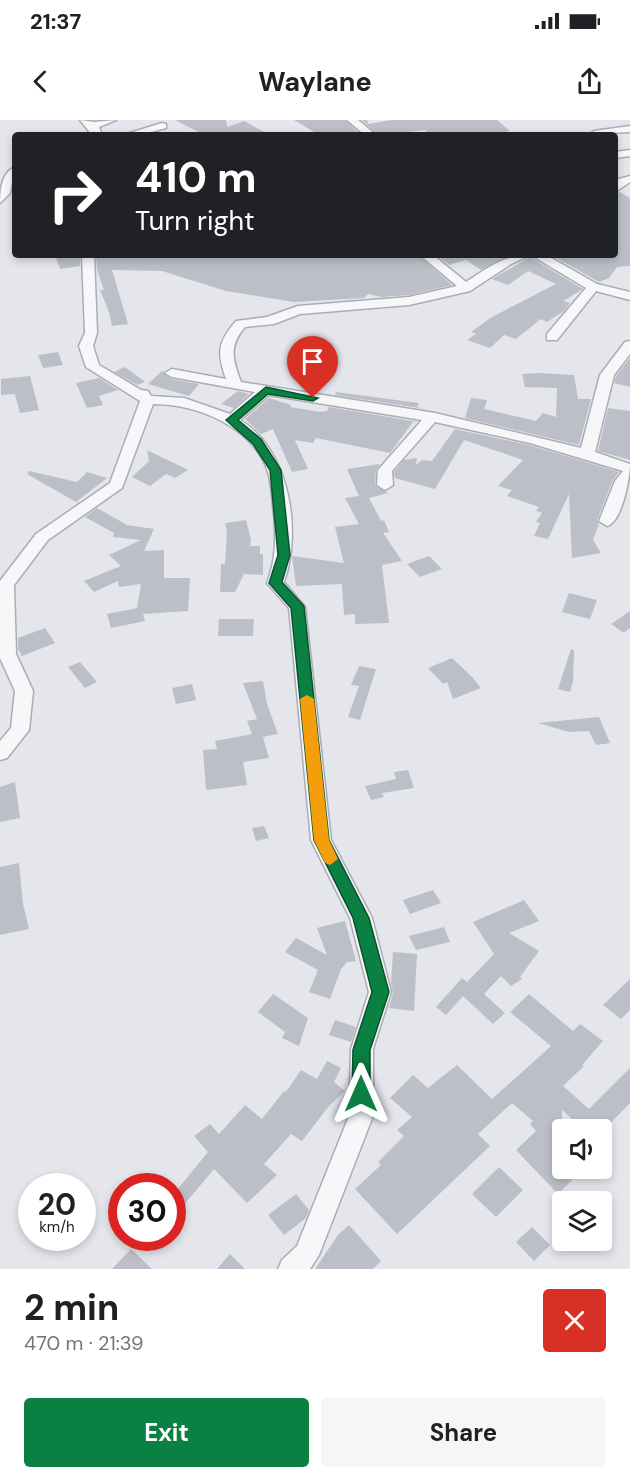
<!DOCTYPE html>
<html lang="en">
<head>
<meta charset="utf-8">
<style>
  body { margin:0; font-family:"DM Sans",sans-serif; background:#f6f6f6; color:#202124; height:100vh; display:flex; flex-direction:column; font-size:22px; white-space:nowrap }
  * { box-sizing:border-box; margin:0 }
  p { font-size:20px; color:#757577 }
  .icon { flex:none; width:33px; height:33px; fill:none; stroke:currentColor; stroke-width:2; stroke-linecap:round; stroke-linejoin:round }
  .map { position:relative; height:1149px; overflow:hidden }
  .details { display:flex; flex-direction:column; background:#fff; flex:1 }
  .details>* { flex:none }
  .top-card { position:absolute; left:12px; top:12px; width:606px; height:126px; border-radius:6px; box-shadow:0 3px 9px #0003; background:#202124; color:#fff; overflow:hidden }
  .controls { position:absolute; left:552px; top:999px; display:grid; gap:12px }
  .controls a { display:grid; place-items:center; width:60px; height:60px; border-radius:6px; background:#fff; box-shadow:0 3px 9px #0003; font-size:30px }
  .speed { position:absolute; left:18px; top:1053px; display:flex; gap:12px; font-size:30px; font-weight:700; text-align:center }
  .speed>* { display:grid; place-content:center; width:78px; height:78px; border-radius:50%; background:#fff; box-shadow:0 3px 9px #0003; line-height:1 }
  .speed small { font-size:15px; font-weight:400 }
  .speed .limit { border:9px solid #d22; background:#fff; color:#111 }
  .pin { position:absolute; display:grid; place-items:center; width:51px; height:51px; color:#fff; margin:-62px -26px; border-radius:50% 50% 50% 0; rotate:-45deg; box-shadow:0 0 6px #0007 }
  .pin .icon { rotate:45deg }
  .me { position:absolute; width:66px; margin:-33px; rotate:0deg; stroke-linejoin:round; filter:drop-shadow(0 0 4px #0008) }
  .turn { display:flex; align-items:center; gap:21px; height:126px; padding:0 24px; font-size:27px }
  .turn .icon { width:78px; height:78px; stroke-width:2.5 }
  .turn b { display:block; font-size:42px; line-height:51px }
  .round { display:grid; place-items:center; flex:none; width:63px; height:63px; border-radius:6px; background:#f6f6f6 }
  .headline { display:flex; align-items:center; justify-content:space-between; height:102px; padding:0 24px }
  h1 { font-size:36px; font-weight:700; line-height:45px }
  .cta { display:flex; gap:12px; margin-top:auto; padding:12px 24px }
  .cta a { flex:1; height:69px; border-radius:6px; background:#0b8043; color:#fff; font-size:24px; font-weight:700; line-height:69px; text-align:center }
  .cta a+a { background:#f6f6f6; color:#202124 }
  .status { display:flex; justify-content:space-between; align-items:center; height:42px; padding:0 30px; background:#fff; direction:ltr }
  .status svg { height:16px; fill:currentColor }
  header { display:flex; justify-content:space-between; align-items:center; height:78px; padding:0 24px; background:#fff; font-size:27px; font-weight:700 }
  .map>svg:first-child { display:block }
  .building { fill:#bcbfc7 }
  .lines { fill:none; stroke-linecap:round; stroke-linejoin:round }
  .street-casing { stroke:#a9adb5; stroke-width:3 }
  .street { fill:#f7f7f9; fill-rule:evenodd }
  .route { fill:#0b8043; stroke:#07532c; stroke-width:1.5 }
  .slow { fill:#f59e0b }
</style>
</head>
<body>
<div class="status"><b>21:37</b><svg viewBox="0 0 49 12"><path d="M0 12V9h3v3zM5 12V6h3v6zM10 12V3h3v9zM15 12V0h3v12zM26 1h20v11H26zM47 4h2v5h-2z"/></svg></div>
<header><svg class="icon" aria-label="back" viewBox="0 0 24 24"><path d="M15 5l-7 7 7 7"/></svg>Waylane<svg class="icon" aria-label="share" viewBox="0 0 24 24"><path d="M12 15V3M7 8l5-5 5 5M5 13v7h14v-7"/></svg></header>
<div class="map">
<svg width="630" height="1149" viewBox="0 0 630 1149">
  <rect width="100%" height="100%" fill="#e4e6eb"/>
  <g class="building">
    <path d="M175,0H226L227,7L244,1L270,15H204Z"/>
    <path d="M294,0H345L361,15H319Z"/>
    <path d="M362,0H367L368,4L392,0H497L510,11L486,15H429L425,10L378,15Z"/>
    <path d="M620,72L630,78V146L617,147L609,158L599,162L551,135H615V74Z"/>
    <path d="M55,135H80V146L60,149Z"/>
    <path d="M96,135H418L452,165L409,175L381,177L368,174L364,178L294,182L226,171L162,151L112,150L128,204L112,206L109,192L100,170H104L97,150Z"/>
    <path d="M437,135H512L481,150L466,140L449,145Z"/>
    <path d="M530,137L583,169L563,181L570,183L564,191L547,202L541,199L516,219L504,215L490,228L467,220L476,214L471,212L492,197L556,164L528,151L508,165L492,159Z"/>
    <path d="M58,232L63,245L43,248L38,235Z"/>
    <path d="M630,238V267L614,263L616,256Z"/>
    <path d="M125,247L145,262L137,265L114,252Z"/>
    <path d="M162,251L171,259L199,264L189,276L148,264Z"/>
    <path d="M539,253L574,255L578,279H591L579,325L465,298L471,278L487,280L484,289L536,301L543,293L556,297L557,268L525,267L522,254Z"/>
    <path d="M30,256L39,290L20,293L15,274L1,275V259Z"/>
    <path d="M99,258L118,270L99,276L103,285L87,288L76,263Z"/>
    <path d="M238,271L249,274L234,288L221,284Z"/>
    <path d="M336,272L419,283L417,287L426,289L335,275Z"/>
    <path d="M269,278L291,285L290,287L320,292L327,291L329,287L418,302H413L390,333L316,318L313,323L295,320L308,349L292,352L273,309L261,314L245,299Z"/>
    <path d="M608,288L630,291V340L598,331Z"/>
    <path d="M455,309L529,325L619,352L613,360L597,400L599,404L593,420L601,433L572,438L569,374L548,419L534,416L540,403L536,402L542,393L536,391L539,387L507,376L512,370L498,366L523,340L464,320L435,369L395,358L394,352L404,340L417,338L416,345L422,340L432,341Z"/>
    <path d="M147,330L188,350L175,358L166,354L150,366L132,357L149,341Z"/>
    <path d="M380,344L376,350L375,365L388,373L369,378L381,401L384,400L389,412L383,413L402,441L382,445L389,503L355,504V494L344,495L342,464L296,466L292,436L344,443L335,407L359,404L345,378L359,376L347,349Z"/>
    <path d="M29,351L77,362L87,352L107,358L76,382L27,354Z"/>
    <path d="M97,388L127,405L154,409L144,431L164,430V458H190L188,491L143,494L145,501L111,508L107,494L137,488L141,464L119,467L118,461L94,472L84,461L121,446L109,435L141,420L113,417L114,413L85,397Z"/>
    <path d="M246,400L251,420L250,426H260V434H263V455L244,454L235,472H220L221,444H225L227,411L225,403Z"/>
    <path d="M429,436L442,449L420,457L407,444Z"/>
    <path d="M569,473L597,480L590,499L562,492Z"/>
    <path d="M630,491V508L624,513L611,504Z"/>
    <path d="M219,499H254L253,516H218Z"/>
    <path d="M45,508L55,523L22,536L18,529V518Z"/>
    <path d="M571,529L574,530L573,562L570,572L558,569Z"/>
    <path d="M452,538L472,557L481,568L453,579L447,562L443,564L428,548Z"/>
    <path d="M80,542L97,562L85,568L68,547Z"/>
    <path d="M359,546L376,549L360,600L348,597L359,566L351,565Z"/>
    <path d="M263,561L267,584L278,614L263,617L269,638L243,642L247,665L206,670L203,630L217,629L215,621L252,614L247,601L257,599L243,563Z"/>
    <path d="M192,564L196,580L176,584L172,568Z"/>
    <path d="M599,597L610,623L596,625L589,611L569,612L538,603Z"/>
    <path d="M408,650L414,668L382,673L384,677L371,680L365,666L396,659L394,652Z"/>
    <path d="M15,662L20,698L0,702V667Z"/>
    <path d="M264,706L269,718L256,721L252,708Z"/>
    <path d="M19,743L23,784L29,809L0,815V747Z"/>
    <path d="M433,770L441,783L410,794L403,780Z"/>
    <path d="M524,780L539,801L509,813L539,831L520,857L522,859L511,866L501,856L484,874L505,893L493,904L463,876L446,895L436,887L462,858L467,862L494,834L473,802Z"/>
    <path d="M345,801L356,841L347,842L341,849L330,879L309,872L318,850L285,832L296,818L327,835L317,808Z"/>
    <path d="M444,807L450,822L416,830L409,816Z"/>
    <path d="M393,832L417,834L414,891L389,888L393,873L391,863Z"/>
    <path d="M630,859V890L621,899L603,885Z"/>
    <path d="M273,874L308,898L299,926L282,918L285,912L258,892Z"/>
    <path d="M529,874L573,911L580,904L603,921L582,945L584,946L563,966L589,989L630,948V983L604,1010H584L562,990V1048L574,1058L558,1074L516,1030L536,1011L530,1004L533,1001L512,983L478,1014L490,1026L397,1114L355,1069L381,1045L378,1042L404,1016L397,1010L412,997L390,978L413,955L428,968L457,945L492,979L551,926L510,892Z"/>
    <path d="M335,900L356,907L351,922L329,915Z"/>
    <path d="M327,941L341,948L334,962L345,971L329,986L302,1021L291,1014L264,1044L277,1055L247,1083L214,1049L172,1099V1076L208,1032L194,1016L210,1004L219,1014L245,985L262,999L284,971L286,972L301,950L317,959Z"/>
    <path d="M499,1047L523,1070L496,1097L472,1074Z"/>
    <path d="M296,1074L309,1090L306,1098L284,1115L268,1095Z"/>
    <path d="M349,1105L381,1141L373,1149H315L338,1115Z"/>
    <path d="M532,1107L550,1125L534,1141L516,1122Z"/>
    <path d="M131,1129L152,1149H112Z"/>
    <path d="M230,1134L245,1149H217Z"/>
  </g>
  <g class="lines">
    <defs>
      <g id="street">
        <path d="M80,0L94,2L116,0L99,7L102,15H92Z"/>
        <path d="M347,0H358L376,15H365Z"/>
        <path d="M162,3L166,4V8L140,15H123Z"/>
        <path d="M630,6V12L589,14L594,11Z"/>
        <path d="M630,30V36L615,38V32Z"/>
        <path d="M15,47L10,73L0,83C0,70 2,52 15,47Z"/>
        <path d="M630,56V62L615,72V60Z"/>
        <path d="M82,135H94L97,213L93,226L99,245L141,270L148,271L151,276L184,278L230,294L255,272L172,257L165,253L172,249L226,259C217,233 217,223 236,201L267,197L298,186L409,177L457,166L420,135H433L466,162C488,148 504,135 530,135L511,144L470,171L409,185L300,194L274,204L245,207C228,226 233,241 241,262L435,293L581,328L600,255L625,222L630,221V234L614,255L595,332L630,344C630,358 622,402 607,406L599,401L615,361L623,351L530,323L435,302L392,351L393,365L385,370L377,365L378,350L422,300L269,275L240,300C290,330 302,411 284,462L305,487L331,720L372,798L391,872L373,929V996L319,1135L310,1149H278L282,1140L297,1126L349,996L351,929L369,872L350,798L311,720L289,488L267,463C276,440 276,419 274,395C272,380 272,363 267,349C250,305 196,284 153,284L122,368L48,420L14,465L16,534L33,571L29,610L7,638L0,640V621L11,608L15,571L0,538V461L36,414L110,363L140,281L86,247L79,226L85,213Z"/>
        <path d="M531,135H546L597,164L630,172V180L596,171L557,220H547V214L586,168Z"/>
      </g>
    </defs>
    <use href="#street" class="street-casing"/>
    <use href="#street" class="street"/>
  </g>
  <path class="route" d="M266,267L318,278L313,281L268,274L238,300L261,319L281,350L290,435L282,462L304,486L329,720L369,798L389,872L370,930V974L368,980L361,982L355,980L352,974L353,930L372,872L353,798L314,720L291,488L269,463L278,435L270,350L253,324L226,300Z"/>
  <path class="slow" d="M307,575L314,579L329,720L338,739L330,745L325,743L314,720L300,579Z"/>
</svg>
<div class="controls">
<a><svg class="icon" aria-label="sound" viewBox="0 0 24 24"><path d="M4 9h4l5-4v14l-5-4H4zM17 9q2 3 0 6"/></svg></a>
<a><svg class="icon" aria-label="layers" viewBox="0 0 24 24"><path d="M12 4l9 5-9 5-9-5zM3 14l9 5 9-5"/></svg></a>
</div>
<div class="speed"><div>20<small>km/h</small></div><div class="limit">30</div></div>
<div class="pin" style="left:313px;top:278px;background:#d93025"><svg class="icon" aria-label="arrive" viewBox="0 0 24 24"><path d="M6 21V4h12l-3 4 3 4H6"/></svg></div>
<svg class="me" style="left:361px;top:974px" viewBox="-20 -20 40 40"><path d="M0-17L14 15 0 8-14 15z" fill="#0b8043" stroke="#fff" stroke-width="4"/></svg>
<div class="top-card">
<div class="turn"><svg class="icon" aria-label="right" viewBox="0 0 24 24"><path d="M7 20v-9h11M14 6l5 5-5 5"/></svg><div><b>410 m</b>Turn right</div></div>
</div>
</div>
<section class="details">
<div class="headline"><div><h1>2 min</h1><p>470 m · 21:39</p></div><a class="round" style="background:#d93025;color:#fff"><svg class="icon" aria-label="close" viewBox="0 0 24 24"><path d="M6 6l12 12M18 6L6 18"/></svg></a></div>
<div class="cta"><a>Exit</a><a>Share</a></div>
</section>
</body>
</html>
